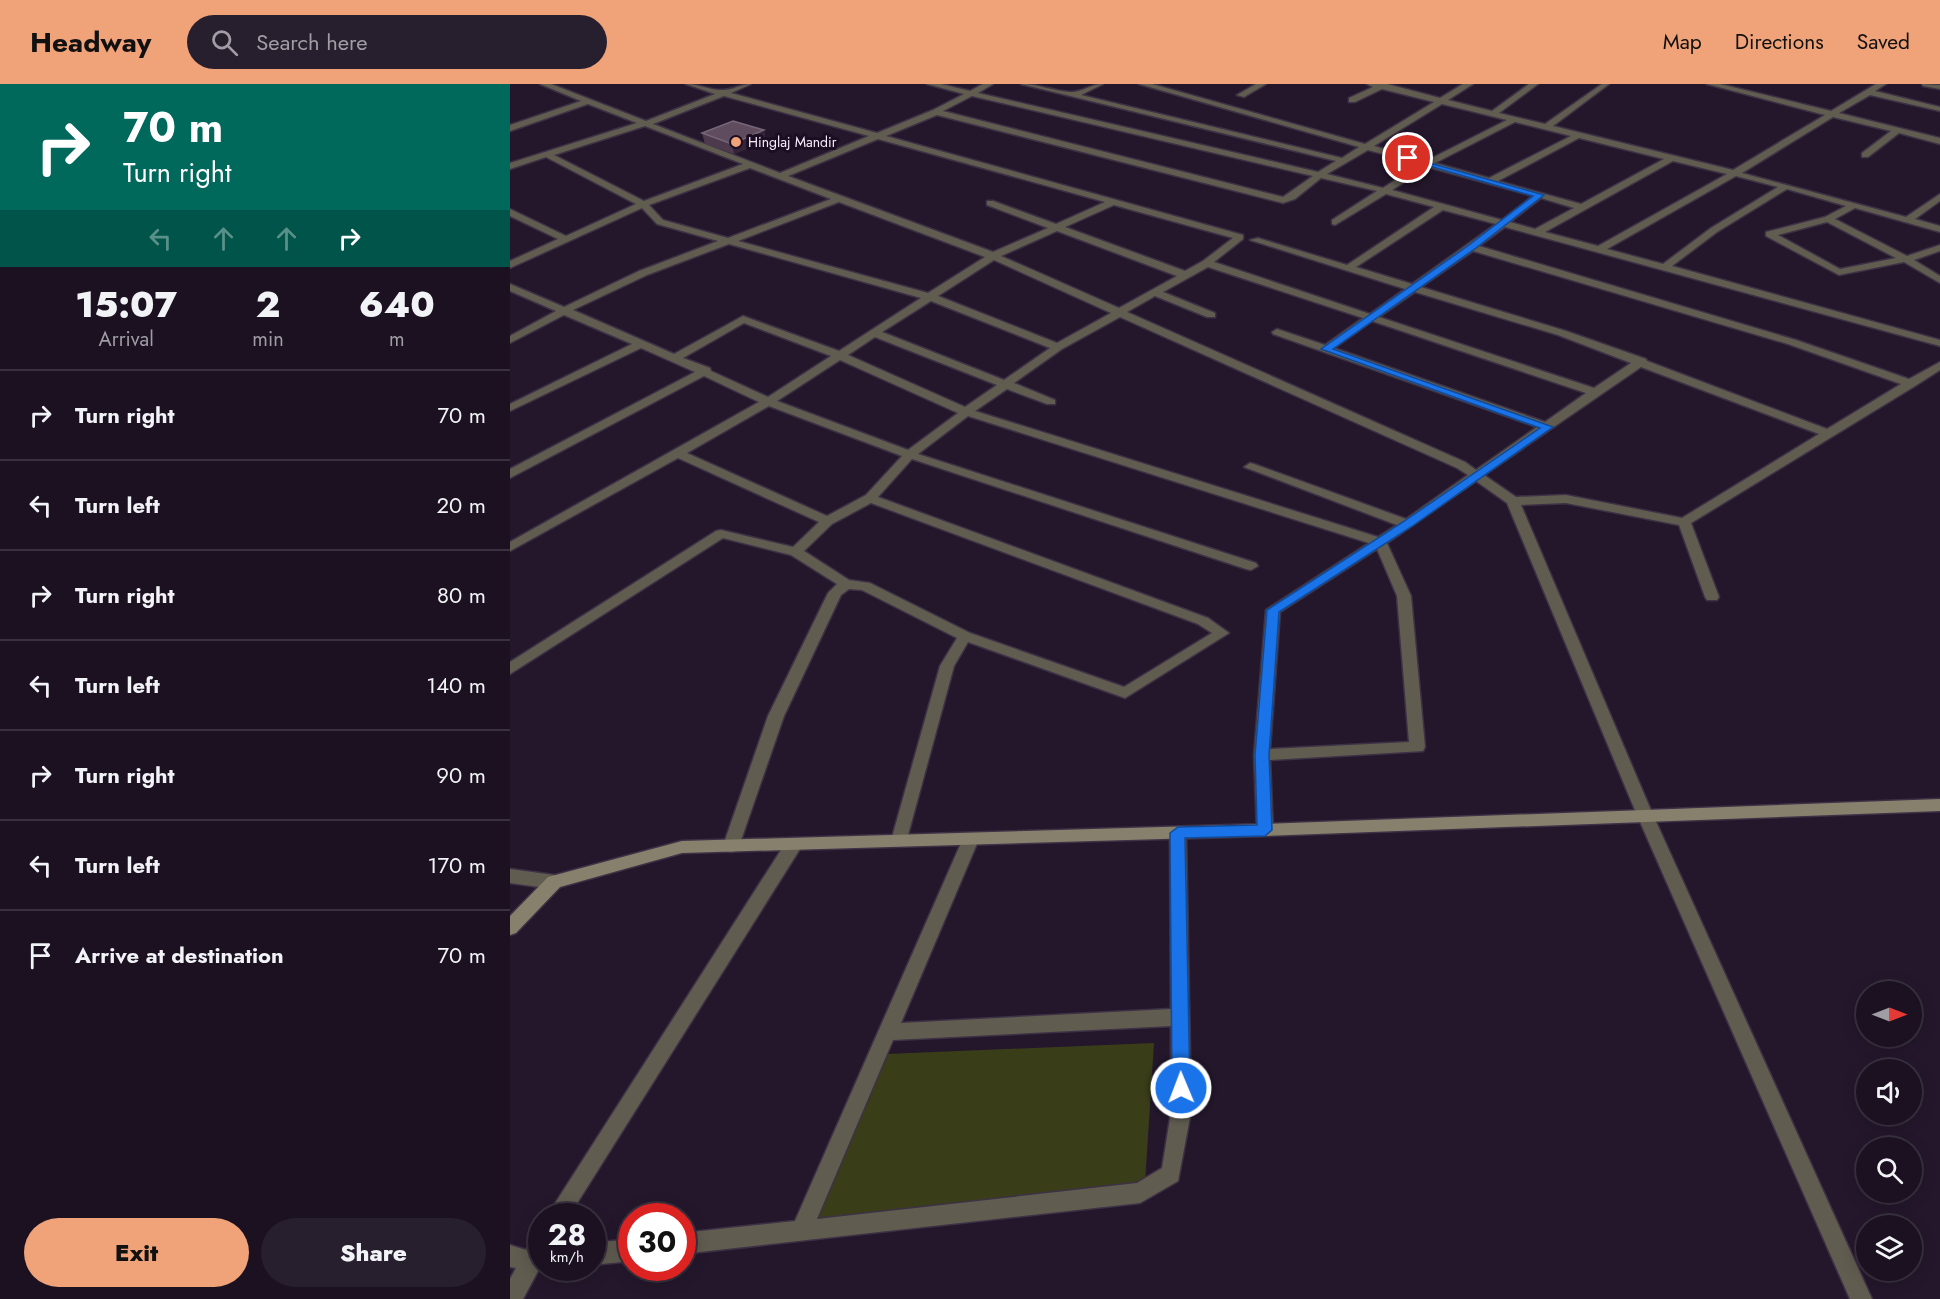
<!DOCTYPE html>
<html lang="en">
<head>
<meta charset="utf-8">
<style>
  body { margin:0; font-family:Jost,sans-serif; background:#281f2e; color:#f1f3f6; height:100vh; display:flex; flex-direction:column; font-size:22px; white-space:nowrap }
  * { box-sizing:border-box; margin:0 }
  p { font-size:20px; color:#a09da5 }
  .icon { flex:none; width:33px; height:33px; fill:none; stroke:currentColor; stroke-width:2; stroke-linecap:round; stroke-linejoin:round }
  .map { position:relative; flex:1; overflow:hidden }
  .side { display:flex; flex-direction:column; background:#1b1121; width:510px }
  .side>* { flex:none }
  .guide { background:#00695c; color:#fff; overflow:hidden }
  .needle { width:39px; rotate:90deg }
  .fabs { position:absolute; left:1346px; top:897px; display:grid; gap:12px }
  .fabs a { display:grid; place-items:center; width:66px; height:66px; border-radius:50%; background:#1b1121; box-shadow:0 3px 15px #0003,0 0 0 2px #39313f; font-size:30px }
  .speed { position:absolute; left:18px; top:1119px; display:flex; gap:12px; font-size:30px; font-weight:700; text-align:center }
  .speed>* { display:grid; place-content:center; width:78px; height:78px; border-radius:50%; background:#1b1121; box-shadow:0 3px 15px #0003,0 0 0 2px #39313f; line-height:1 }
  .speed small { font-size:15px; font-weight:400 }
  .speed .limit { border:9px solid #d22; background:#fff; color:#111 }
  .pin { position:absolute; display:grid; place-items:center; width:51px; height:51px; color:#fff; margin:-26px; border:3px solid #fff; border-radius:50%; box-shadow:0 2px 6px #0007 }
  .me { position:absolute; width:66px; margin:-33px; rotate:359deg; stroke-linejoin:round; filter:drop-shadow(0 0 4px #0008) }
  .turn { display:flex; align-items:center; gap:21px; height:126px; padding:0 24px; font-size:27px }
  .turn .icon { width:78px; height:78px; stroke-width:2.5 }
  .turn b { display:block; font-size:42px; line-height:51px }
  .lanes { display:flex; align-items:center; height:57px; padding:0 24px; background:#0003; justify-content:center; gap:30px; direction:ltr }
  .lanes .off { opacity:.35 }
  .eta { display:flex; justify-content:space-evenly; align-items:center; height:102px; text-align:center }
  .eta b { font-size:36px; font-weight:800; line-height:42px }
  .cta { display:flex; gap:12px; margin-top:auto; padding:12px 24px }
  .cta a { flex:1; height:69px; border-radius:36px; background:#f0a279; color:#111; font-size:24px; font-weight:800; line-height:69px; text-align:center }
  .cta a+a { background:#281f2e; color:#f1f3f6 }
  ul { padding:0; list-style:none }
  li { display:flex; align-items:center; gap:18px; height:90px; padding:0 24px; border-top:2px solid #39313f }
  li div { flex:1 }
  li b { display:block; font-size:22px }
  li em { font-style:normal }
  header { display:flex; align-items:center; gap:36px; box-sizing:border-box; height:84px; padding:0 30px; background:#f0a279; color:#111 }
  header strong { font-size:28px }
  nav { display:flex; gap:33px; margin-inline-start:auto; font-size:21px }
  .search { width:420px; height:54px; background:#281f2e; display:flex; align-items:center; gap:15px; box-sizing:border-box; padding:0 21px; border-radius:33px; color:#a09da5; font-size:22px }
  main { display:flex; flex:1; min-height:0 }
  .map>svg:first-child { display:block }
  .green { fill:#3a3e18 }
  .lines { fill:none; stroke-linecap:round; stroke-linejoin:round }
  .street-casing { stroke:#3d3145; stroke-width:3 }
  .secondary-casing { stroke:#3d3145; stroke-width:3 }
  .street { fill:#605c50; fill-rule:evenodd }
  .secondary { fill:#87806c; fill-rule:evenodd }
  .wall { fill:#4d3a4c }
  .shaded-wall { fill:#352437 }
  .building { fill:#5f4d5f; stroke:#776678; stroke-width:1.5 }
  .route { fill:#1a73e8; stroke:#114b97; stroke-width:1.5 }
  .poi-dot { fill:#f0a279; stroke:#1b0e22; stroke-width:2 }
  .labels { text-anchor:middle; stroke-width:6; stroke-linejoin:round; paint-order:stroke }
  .far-poi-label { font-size:14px; fill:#f7eefc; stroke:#1b0e22; text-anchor:start }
</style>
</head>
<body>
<header>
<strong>Headway</strong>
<div class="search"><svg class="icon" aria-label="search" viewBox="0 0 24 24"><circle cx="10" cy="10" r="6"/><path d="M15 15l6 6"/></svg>Search here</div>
<nav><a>Map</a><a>Directions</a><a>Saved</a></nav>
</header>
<main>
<section class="side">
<div class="guide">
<div class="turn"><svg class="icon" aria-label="right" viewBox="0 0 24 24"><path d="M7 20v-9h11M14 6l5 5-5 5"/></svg><div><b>70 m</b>Turn right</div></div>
<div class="lanes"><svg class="icon off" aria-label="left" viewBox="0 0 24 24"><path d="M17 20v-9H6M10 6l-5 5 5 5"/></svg><svg class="icon off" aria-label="ahead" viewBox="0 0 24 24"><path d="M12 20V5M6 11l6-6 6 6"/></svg><svg class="icon off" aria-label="ahead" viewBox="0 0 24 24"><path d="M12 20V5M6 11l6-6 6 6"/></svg><svg class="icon" aria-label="right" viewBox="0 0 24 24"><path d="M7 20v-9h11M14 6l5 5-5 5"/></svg></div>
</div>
<div class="eta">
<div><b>15:07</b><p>Arrival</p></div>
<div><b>2</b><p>min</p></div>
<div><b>640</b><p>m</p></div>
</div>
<ul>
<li><svg class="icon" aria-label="right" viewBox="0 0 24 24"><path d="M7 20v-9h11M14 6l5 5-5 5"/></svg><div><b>Turn right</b></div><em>70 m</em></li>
<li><svg class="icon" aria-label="left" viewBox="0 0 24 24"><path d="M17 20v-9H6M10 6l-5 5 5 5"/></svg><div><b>Turn left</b></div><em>20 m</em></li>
<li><svg class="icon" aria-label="right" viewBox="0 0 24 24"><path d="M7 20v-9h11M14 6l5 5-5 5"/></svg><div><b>Turn right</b></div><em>80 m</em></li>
<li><svg class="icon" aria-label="left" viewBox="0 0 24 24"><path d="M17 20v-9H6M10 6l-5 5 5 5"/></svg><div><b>Turn left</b></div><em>140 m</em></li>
<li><svg class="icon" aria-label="right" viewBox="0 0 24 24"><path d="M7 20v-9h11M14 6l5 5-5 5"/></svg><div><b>Turn right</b></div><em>90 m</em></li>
<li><svg class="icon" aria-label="left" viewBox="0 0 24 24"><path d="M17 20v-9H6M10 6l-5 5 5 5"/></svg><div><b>Turn left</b></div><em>170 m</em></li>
<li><svg class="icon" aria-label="arrive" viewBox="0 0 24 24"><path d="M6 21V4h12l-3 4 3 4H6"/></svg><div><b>Arrive at destination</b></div><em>70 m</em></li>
</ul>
<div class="cta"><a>Exit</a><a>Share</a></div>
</section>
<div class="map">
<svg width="1430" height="1215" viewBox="0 0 1430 1215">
  <rect width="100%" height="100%" fill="#24172c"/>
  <path class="green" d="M644,959L635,1099L307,1136L377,970Z"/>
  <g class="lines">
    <defs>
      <g id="street">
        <path d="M30,0H41L136,37L205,10L176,0C189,0 199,6 211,6C221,7 231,0 241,0L221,9L367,49L423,26L454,10L417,0H431L460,7L473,0H483L468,9L808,88L826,77L511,0C528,0 543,7 560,8C571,9 581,0 593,0L571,11L832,74L849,63L629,0H642L855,60L924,18L872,5L845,18H839V14L863,3L857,0H877L930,14L953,0H963L938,16L982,27L1019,0H1028L989,29L1035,40L1092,0H1099L1043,42L1223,86L1315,31L1197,0H1210L1321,27L1366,0H1376L1365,7L1430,23V27L1360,11L1329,29L1430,54V60L1389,49L1358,73H1352V69L1381,47L1323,33L1232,89L1396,133L1430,110V117L1405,135L1430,142V148L1345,124L1325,135L1397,172L1430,161V167L1404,176L1430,192V199L1394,178L1329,191L1256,152V148L1315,133L1336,122L1277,105L1207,148L1162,182L1430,256V262L995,143L969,162L1286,256L1399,295L1430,278V286L1405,302L1181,439L1209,513L1207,516H1197L1195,513L1169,441L1056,419L1011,421L1143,731L1362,1215H1340L1127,731L997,419L966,397L877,459L901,512L915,663L913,667L760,676L763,746L761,750H749L747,746L744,671L756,526L859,459L458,332L408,370L746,479L748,482L741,486L736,485L402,375L368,413L698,534L719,549L615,614L458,558L444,582L395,762H383L381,757L430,582L447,554L352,506L339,505L331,511L274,632L229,762L227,767L221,768L215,767L213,762L258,632L318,509L327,500L281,471L213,454L0,590V578L206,447L211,446L283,463L309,438L168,374L0,467V458L249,318L194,292L0,394V385L185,288L131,264L0,327V320L122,260L54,231L0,259V252L46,227L0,207V200L54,223L129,187L208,157L147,140L132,124L0,184V177L48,155L0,132V125L56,152L126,120L36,73L0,85V79L127,39L78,20L0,47V41L71,17ZM214,12L359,52L270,89L143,40ZM462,12L803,92L773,113L433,27ZM932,20L997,36L916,77L864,62ZM427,31L773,119L785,115L811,94L867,107L822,136V140L825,141L876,110L924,123L837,181L748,154L740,156L895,205L860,230L704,178L733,155V151L376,52ZM1005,38L1061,52L979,94L925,79ZM135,42L233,80L134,117L44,71ZM1069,54L1154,75L1071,120L988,97ZM368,55L595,118L546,140L483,117H477V121L538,144L483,168L278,92ZM858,66L910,80L873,104L817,90ZM1163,77L1217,90L1088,162L1035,148ZM918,83L1023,112L992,136L882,106ZM240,84L321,115L218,154L153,136L139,121ZM1226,92L1268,103L1201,144L1153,180L1097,165ZM1031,114L1064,124L1025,145L1000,138ZM329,118L475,173L418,209L228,157ZM604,121L723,154L693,177L675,187L555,143ZM933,126L986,140L902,200L846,183ZM1317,138L1386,174L1330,185L1268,151ZM547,147L667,192L609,224L491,172ZM219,160L411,214L329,267L233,232L164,270L63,226L137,191ZM963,167L1278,260L1391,300L1317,345L1137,277L1136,275L1056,247L911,203ZM484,176L601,229L547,259L428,212ZM698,183L853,234L815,261L767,245L762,248L763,250L1027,343L966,386L955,378L617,228L645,212L697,233H705V229L653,208ZM905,208L1048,251L1121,279L1084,304L869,233ZM421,217L540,264L494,296L372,248ZM610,233L947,384L958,391L896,435L744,380L740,379L734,383L887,441L868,453L465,327L497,305L537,320H545V316L504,299L552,265ZM862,237L1076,309L1035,338L824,264ZM234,239L321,272L258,313L201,287L200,284L173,274ZM365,253L487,301L455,323L338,271ZM330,276L448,329L398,366L267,317ZM1131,283L1309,350L1172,434L1056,411L1006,413L974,391ZM259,322L392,372L356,411L317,432L177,369ZM361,419L688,540L702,549L614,603L460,549L360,499L339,496L294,467L322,440ZM867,465L887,512L899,658L760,665L770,528Z"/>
        <path d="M746,0H756L734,13L727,11Z"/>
        <path d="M1412,0L1430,1V5L1413,2Z"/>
        <path d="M668,743L674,745L676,749L681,1028L668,1097L630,1119L172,1170V1149L285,1137L455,750H467L469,755L391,939L661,925L660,749L662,745ZM661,942V1028L652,1084L627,1099L307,1135L383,956Z"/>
        <path d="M284,754L290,755L292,760L290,765L59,1132H37L278,755Z"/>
        <path d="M0,785L44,791L50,793L53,798L50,803L44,805L0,799Z"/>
        <path d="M32,1147V1184L34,1185L28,1187L13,1215H0V1195L6,1184L0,1183V1161L16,1166L24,1150Z"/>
        <path d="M122,1155V1177L82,1181V1159Z"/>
      </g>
      <path id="secondary" d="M1430,715V727L755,752L172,769L50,803L6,849L0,851V832L38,793L172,757L755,740Z"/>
    </defs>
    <use href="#street" class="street-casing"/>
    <use href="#secondary" class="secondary-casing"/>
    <use href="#street" class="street"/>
    <use href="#secondary" class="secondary"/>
  </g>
  <path class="wall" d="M254,46L256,57L224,70L195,60L192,49Z"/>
  <path class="shaded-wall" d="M254,46L256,57L224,70L222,60Z"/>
  <path class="building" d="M223,37L254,46L222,60L192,49Z"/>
  <path class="route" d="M895,72L1034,111L966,164L823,265L1043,343L901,443L769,528L759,671L762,746L755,752L675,754L680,1004L677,1010L671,1012L665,1010L662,1004L660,749L668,743L747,741L745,671L757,526L893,438L1030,344L811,265L959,161L1023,112L895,75Z"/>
  <circle class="poi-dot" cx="226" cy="58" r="6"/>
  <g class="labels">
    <g class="far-poi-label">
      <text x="238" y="63">Hinglaj Mandir</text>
    </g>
  </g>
</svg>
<div class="fabs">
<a><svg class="needle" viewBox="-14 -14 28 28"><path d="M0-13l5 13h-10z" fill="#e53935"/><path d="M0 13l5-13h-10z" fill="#a09da5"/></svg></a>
<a><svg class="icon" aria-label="sound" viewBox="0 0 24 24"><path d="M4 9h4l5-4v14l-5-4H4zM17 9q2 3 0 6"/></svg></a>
<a><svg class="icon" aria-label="search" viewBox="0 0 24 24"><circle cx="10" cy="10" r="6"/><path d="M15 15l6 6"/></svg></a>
<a><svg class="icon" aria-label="layers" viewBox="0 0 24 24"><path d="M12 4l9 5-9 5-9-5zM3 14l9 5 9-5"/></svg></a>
</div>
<div class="speed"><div>28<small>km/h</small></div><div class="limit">30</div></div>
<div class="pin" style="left:898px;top:74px;background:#d93025"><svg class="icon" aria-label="arrive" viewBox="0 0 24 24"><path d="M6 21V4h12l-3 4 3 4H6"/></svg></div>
<svg class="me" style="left:671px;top:1004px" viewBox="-20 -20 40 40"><circle r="17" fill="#1a73e8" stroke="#fff" stroke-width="3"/><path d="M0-11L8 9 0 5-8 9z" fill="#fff"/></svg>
</div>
</main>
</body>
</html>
